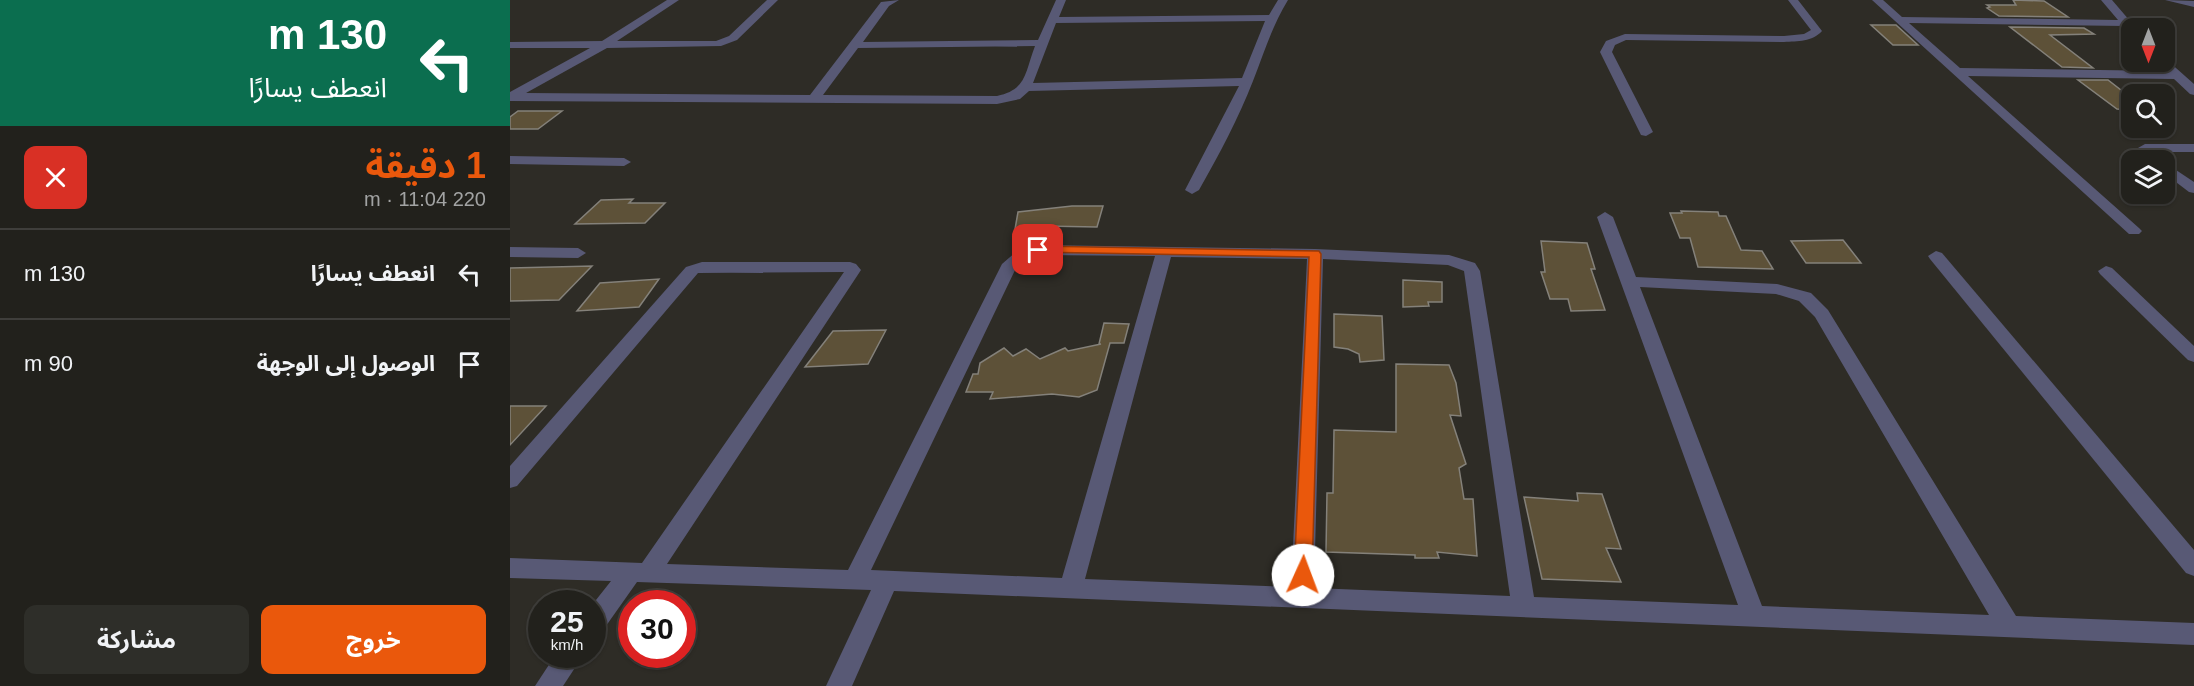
<!DOCTYPE html>
<html lang="ar">
<head>
<meta charset="utf-8">
<style>
  body { margin:0; font-family:Helvetica,"Noto Sans Arabic",sans-serif; background:#2e2e29; color:#f1f3f6; direction:rtl; height:100vh; display:flex; flex-direction:column; font-size:22px; white-space:nowrap }
  * { box-sizing:border-box; margin:0 }
  p { font-size:20px; color:#a2a3a3 }
  .icon { flex:none; width:33px; height:33px; fill:none; stroke:currentColor; stroke-width:2; stroke-linecap:round; stroke-linejoin:round }
  .map { position:relative; flex:1; overflow:hidden; direction:ltr }
  .sheet { display:flex; flex-direction:column; background:#22211c; width:510px }
  .sheet>* { flex:none }
  .guide { background:#0b6e4f; color:#fff; overflow:hidden }
  .needle { width:39px; rotate:180deg }
  .controls { position:absolute; left:1611px; top:18px; display:grid; gap:12px }
  .controls a { display:grid; place-items:center; width:54px; height:54px; border-radius:12px; background:#22211c; box-shadow:0 2px 4px #0004,0 0 0 2px #3f3e3b; font-size:30px }
  .speed { position:absolute; left:18px; top:590px; display:flex; gap:12px; font-size:30px; font-weight:700; text-align:center }
  .speed>* { display:grid; place-content:center; width:78px; height:78px; border-radius:50%; background:#22211c; box-shadow:0 2px 4px #0004,0 0 0 2px #3f3e3b; line-height:1 }
  .speed small { font-size:15px; font-weight:400 }
  .speed .limit { border:9px solid #d22; background:#fff; color:#111 }
  .pin { position:absolute; display:grid; place-items:center; width:51px; height:51px; color:#fff; margin:-26px; border-radius:12px; box-shadow:0 3px 9px #0006 }
  .me { position:absolute; width:66px; margin:-33px; rotate:2deg; stroke-linejoin:round; filter:drop-shadow(0 0 4px #0008) }
  .turn { display:flex; align-items:center; gap:21px; height:126px; padding:0 24px; font-size:27px }
  .turn .icon { width:78px; height:78px; stroke-width:2.5 }
  .turn b { display:block; font-size:42px; line-height:51px }
  .round { display:grid; place-items:center; flex:none; width:63px; height:63px; border-radius:12px; background:#2e2e29 }
  .overview { display:flex; align-items:center; justify-content:space-between; height:102px; padding:0 24px }
  h1 { font-size:36px; font-weight:700; line-height:45px; color:#ea580c }
  .action { display:flex; gap:12px; margin-top:auto; padding:12px 24px }
  .action a { flex:1; height:69px; border-radius:12px; background:#ea580c; color:#fff; font-size:24px; font-weight:700; line-height:69px; text-align:center }
  .action a+a { background:#2e2e29; color:#f1f3f6 }
  ul { padding:0; list-style:none }
  li { display:flex; align-items:center; gap:18px; height:90px; padding:0 24px; border-top:2px solid #3f3e3b }
  li div { flex:1 }
  li b { display:block; font-size:22px }
  li em { font-style:normal }
  main { display:flex; flex:1; min-height:0 }
  .map>svg:first-child { display:block }
  .building { fill:#5d5138; stroke:#84817a; stroke-width:1.5 }
  .lines { fill:none; stroke-linecap:round; stroke-linejoin:round }
  .minor { fill:#585975; fill-rule:evenodd }
  .route { fill:#ea580c; stroke:#983908; stroke-width:1.5 }
</style>
</head>
<body>
<main>
<div class="map">
<svg width="1684" height="686" viewBox="0 0 1684 686">
  <rect width="100%" height="100%" fill="#2e2c26"/>
  <g class="building">
    <path d="M1503,0L1534,1L1558,17L1489,16L1477,8L1480,7L1477,5H1506Z"/>
    <path d="M1361,25H1386L1408,45H1383Z"/>
    <path d="M1500,27L1574,28L1584,34L1540,35L1583,68L1552,67Z"/>
    <path d="M1568,80H1598L1611,90H1622V110L1607,109Z"/>
    <path d="M8,111H52L28,129H0V117Z"/>
    <path d="M123,199L119,203H155L135,223L65,224L91,200Z"/>
    <path d="M562,206H593L587,227L534,226L532,232L504,235L508,212Z"/>
    <path d="M1171,211L1208,212L1209,216H1216L1231,250L1252,251L1263,269L1188,267L1180,238H1170L1160,213H1172Z"/>
    <path d="M1333,240L1351,263H1296L1281,241Z"/>
    <path d="M1031,241L1077,243L1085,269H1081L1095,310L1061,311L1058,299H1040L1031,272H1035Z"/>
    <path d="M82,266L49,300L0,301V268Z"/>
    <path d="M149,279L129,307L67,311L90,283Z"/>
    <path d="M893,280L932,282V302H918L919,306L893,307Z"/>
    <path d="M824,314L872,316L874,360L850,362L849,354L838,349L824,347Z"/>
    <path d="M594,323L619,324L614,343H600L587,390L569,397L542,394L480,399L483,392H456L463,374H468L470,363L494,348L503,356L516,349L530,359L555,348L558,351L591,344H589Z"/>
    <path d="M376,330L358,364L295,367L323,331Z"/>
    <path d="M886,364L939,365L946,383L951,416L940,415L956,464L949,468L954,499H963L967,556L927,552L929,558H905V555L816,552L817,493H823L824,430L886,432Z"/>
    <path d="M0,406H36L0,445Z"/>
    <path d="M1067,493L1092,494L1111,549L1096,548L1111,582L1032,579L1014,497L1068,501Z"/>
  </g>
  <g class="lines">
    <g class="minor">
      <path d="M157,0H169L107,41H206L219,36L257,0H268L227,40L211,46L97,48L16,93L300,95L371,2L389,0L379,6L353,42L528,40L546,0H556L549,17L759,15L768,0H778C762,26 754,53 743,81C728,119 709,155 689,190L682,194L675,190L729,86L519,91L510,99L487,104L0,101V92L80,48H0V42L92,41ZM755,21L732,78L523,83L546,23ZM525,46C515,72 517,90 487,96L313,95L348,48Z"/>
      <path d="M1278,0H1288L1312,31C1302,42 1288,41 1274,42L1116,40L1105,45L1102,52L1143,132L1136,136L1131,135L1090,52L1096,41L1115,34L1274,36L1294,34L1301,30Z"/>
      <path d="M1362,0H1373L1392,17L1608,20L1591,0H1602L1626,28H1622L1621,31L1614,26L1399,23L1450,68L1656,71L1647,62L1657,60L1684,84V95L1680,94L1664,79L1458,76L1629,228L1632,231L1629,234H1619Z"/>
      <path d="M1655,0L1684,1V7Z"/>
      <path d="M1635,144H1684V152H1647L1654,160H1640L1628,148Z"/>
      <path d="M0,156L114,158L121,162L114,166L0,164Z"/>
      <path d="M1654,162L1684,182V193L1679,192L1654,173Z"/>
      <path d="M1095,212L1103,217L1126,277L1267,284L1301,293L1318,310L1506,616L1684,623V645L384,591L342,686H316L361,590L127,582L91,633L82,636V605L101,581L0,578V558L132,563L334,272L188,273L7,486L0,488V466L176,267L192,262H340L346,264L351,270L157,564L338,570L492,264L507,251L528,245L805,249L939,255L965,263L970,271L1024,597L1228,605L1087,217ZM528,255L645,256L552,578L361,570L507,266L519,258ZM661,257L797,259L781,587L575,579ZM813,259L938,265L954,271L1000,596L804,588ZM1130,287L1266,294L1289,301L1305,317L1479,615L1252,606Z"/>
      <path d="M0,247L68,248L76,253L68,258L0,257Z"/>
      <path d="M1426,251L1432,253L1684,550V576L1676,573L1420,259L1418,256Z"/>
      <path d="M1596,266L1602,268L1684,346V362L1678,360L1590,274L1588,271Z"/>
      <path d="M46,654H74L53,686H25Z"/>
    </g>
  </g>
  <path class="route" d="M528,246L809,251L811,254L802,575L799,581L793,583L787,581L784,575L799,257L524,252V247Z"/>
</svg>
<div class="controls">
<a><svg class="needle" viewBox="-14 -14 28 28"><path d="M0-13l5 13h-10z" fill="#e53935"/><path d="M0 13l5-13h-10z" fill="#a2a3a3"/></svg></a>
<a><svg class="icon" aria-label="search" viewBox="0 0 24 24"><circle cx="10" cy="10" r="6"/><path d="M15 15l6 6"/></svg></a>
<a><svg class="icon" aria-label="layers" viewBox="0 0 24 24"><path d="M12 4l9 5-9 5-9-5zM3 14l9 5 9-5"/></svg></a>
</div>
<div class="speed"><div>25<small>km/h</small></div><div class="limit">30</div></div>
<div class="pin" style="left:528px;top:250px;background:#d93025"><svg class="icon" aria-label="arrive" viewBox="0 0 24 24"><path d="M6 21V4h12l-3 4 3 4H6"/></svg></div>
<svg class="me" style="left:793px;top:575px" viewBox="-20 -20 40 40"><circle r="19" fill="#fff"/><path d="M0-13L10 11 0 6-10 11z" fill="#ea580c"/></svg>
</div>
<section class="sheet">
<div class="guide">
<div class="turn"><svg class="icon" aria-label="left" viewBox="0 0 24 24"><path d="M17 20v-9H6M10 6l-5 5 5 5"/></svg><div><b>130 m</b>انعطف يسارًا</div></div>
</div>
<div class="overview"><div><h1>1 دقيقة</h1><p>220 m · 11:04</p></div><a class="round" style="background:#d93025;color:#fff"><svg class="icon" aria-label="close" viewBox="0 0 24 24"><path d="M6 6l12 12M18 6L6 18"/></svg></a></div>
<ul>
<li><svg class="icon" aria-label="left" viewBox="0 0 24 24"><path d="M17 20v-9H6M10 6l-5 5 5 5"/></svg><div><b>انعطف يسارًا</b></div><em>130 m</em></li>
<li><svg class="icon" aria-label="arrive" viewBox="0 0 24 24"><path d="M6 21V4h12l-3 4 3 4H6"/></svg><div><b>الوصول إلى الوجهة</b></div><em>90 m</em></li>
</ul>
<div class="action"><a>خروج</a><a>مشاركة</a></div>
</section>
</main>
</body>
</html>
